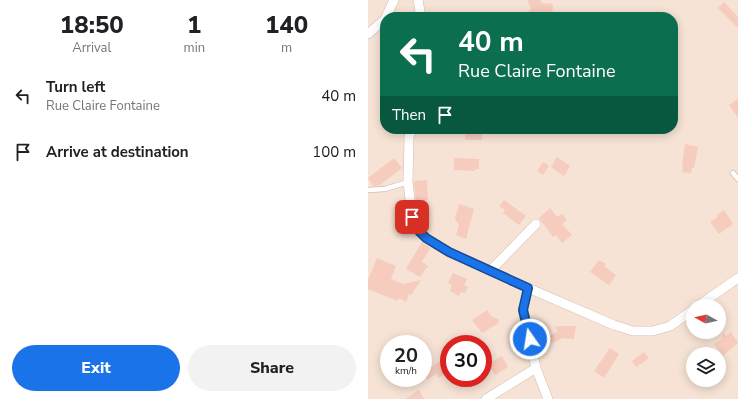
<!DOCTYPE html>
<html lang="en">
<head>
<meta charset="utf-8">
<style>
  body { margin:0; font-family:"Nunito Sans",sans-serif; background:#f2f2f2; color:#202124; height:100vh; display:flex; flex-direction:column; font-size:15px; white-space:nowrap }
  * { box-sizing:border-box; margin:0 }
  p { font-size:13px; color:#757577 }
  .icon { flex:none; width:22px; height:22px; fill:none; stroke:currentColor; stroke-width:2; stroke-linecap:round; stroke-linejoin:round }
  .map { position:relative; flex:1; overflow:hidden }
  .side { display:flex; flex-direction:column; background:#fff; width:368px }
  .side>* { flex:none }
  .top-card { position:absolute; left:12px; top:12px; width:298px; height:122px; border-radius:16px; box-shadow:0 2px 10px #0003; background:#0b6e4f; color:#fff; overflow:hidden }
  .needle { width:26px; rotate:278deg }
  .fabs { position:absolute; left:318px; top:299px; display:grid; gap:8px }
  .fabs a { display:grid; place-items:center; width:40px; height:40px; border-radius:50%; background:#fff; box-shadow:0 2px 10px #0003; font-size:20px }
  .speed { position:absolute; left:12px; top:335px; display:flex; gap:8px; font-size:20px; font-weight:700; text-align:center }
  .speed>* { display:grid; place-content:center; width:52px; height:52px; border-radius:50%; background:#fff; box-shadow:0 2px 10px #0003; line-height:1 }
  .speed small { font-size:10px; font-weight:400 }
  .speed .limit { border:6px solid #d22; background:#fff; color:#111 }
  .pin { position:absolute; display:grid; place-items:center; width:34px; height:34px; color:#fff; margin:-17px; border-radius:8px; box-shadow:0 2px 6px #0006 }
  .me { position:absolute; width:44px; margin:-22px; rotate:347deg; stroke-linejoin:round; filter:drop-shadow(0 0 3px #0008) }
  .turn { display:flex; align-items:center; gap:14px; height:84px; padding:0 12px; font-size:18px }
  .turn .icon { width:52px; height:52px; stroke-width:2.5 }
  .turn b { display:block; font-size:28px; line-height:34px }
  .then { display:flex; align-items:center; height:38px; padding:0 12px; background:#0003; gap:8px; font-size:15px }
  .eta { display:flex; justify-content:space-evenly; align-items:center; height:68px; text-align:center }
  .eta b { font-size:24px; font-weight:800; line-height:28px }
  .cta { display:flex; gap:8px; margin-top:auto; padding:8px 12px }
  .cta a { flex:1; height:46px; border-radius:24px; background:#1a73e8; color:#fff; font-size:16px; font-weight:800; line-height:46px; text-align:center }
  .cta a+a { background:#f2f2f2; color:#202124 }
  ul { padding:0; list-style:none }
  li { display:flex; align-items:center; gap:12px; height:56px; padding:0 12px }
  li div { flex:1 }
  li b { display:block; font-size:15px }
  li em { font-style:normal }
  main { display:flex; flex:1; min-height:0 }
  .map>svg:first-child { display:block }
  .residential { fill:#f6e3d5; fill-rule:evenodd }
  .building { fill:#f5ccbd }
  .lines { fill:none; stroke-linecap:round; stroke-linejoin:round }
  .lane-casing { stroke:#d4bbaf; stroke-width:6 }
  .street-casing { stroke:#d4bbaf; stroke-width:10 }
  .lane { stroke:#fff; stroke-width:4.5 }
  .street { stroke:#fff; stroke-width:9 }
  .route-casing { stroke:#114b97; stroke-width:10 }
  .route { stroke:#1a73e8; stroke-width:7 }
</style>
</head>
<body>
<main>
<section class="side">
<div class="eta">
<div><b>18:50</b><p>Arrival</p></div>
<div><b>1</b><p>min</p></div>
<div><b>140</b><p>m</p></div>
</div>
<ul>
<li><svg class="icon" aria-label="left" viewBox="0 0 24 24"><path d="M17 20v-9H6M10 6l-5 5 5 5"/></svg><div><b>Turn left</b><p>Rue Claire Fontaine</p></div><em>40 m</em></li>
<li><svg class="icon" aria-label="arrive" viewBox="0 0 24 24"><path d="M6 21V4h12l-3 4 3 4H6"/></svg><div><b>Arrive at destination</b></div><em>100 m</em></li>
</ul>
<div class="cta"><a>Exit</a><a>Share</a></div>
</section>
<div class="map">
<svg width="370" height="399" viewBox="0 0 370 399">
  <rect width="100%" height="100%" fill="#fef2e7"/>
  <path class="residential" d="M0,0H370V399H0ZM17,17H305V129H17ZM325,306H351V332H325ZM21,344H55V378H21ZM81,344H115V378H81ZM325,354H351V380H325Z"/>
  <g class="building">
    <path d="M159,0H172L174,3L185,4L184,15H173L171,17H166L160,13L163,8Z"/>
    <path d="M356,2L370,17V28L350,8Z"/>
    <path d="M370,99V118L361,105Z"/>
    <path d="M106,129H114V140H97V130Z"/>
    <path d="M317,144L330,147L326,168H324L323,173L314,172L315,166L314,165Z"/>
    <path d="M189,157L202,166L196,176L183,167Z"/>
    <path d="M26,158L34,168L12,185L5,186L0,178Z"/>
    <path d="M86,158L111,159V169H106L107,171L86,170Z"/>
    <path d="M175,162L181,166L175,175L169,171Z"/>
    <path d="M59,180L60,200L48,203L46,181Z"/>
    <path d="M136,200L158,216L151,225L135,213L137,210L131,206Z"/>
    <path d="M91,204L106,209L98,239L88,235L91,225L87,219Z"/>
    <path d="M182,208L189,217L194,214L199,220L194,224L204,235L194,243L188,235L185,237L171,218Z"/>
    <path d="M356,210L365,224L351,234L342,222L350,217L349,215Z"/>
    <path d="M54,242L62,248L54,262L60,266L52,277L38,269Z"/>
    <path d="M9,258L28,266L23,279L36,284L53,280L43,295L41,294L38,302L31,298L30,301L0,289V280Z"/>
    <path d="M231,260L238,264L236,266L248,275L241,285L222,272Z"/>
    <path d="M85,273L99,279L96,285L100,287L97,293L93,292L91,296L82,291L84,285L80,283Z"/>
    <path d="M119,310L124,317L128,318L131,320L129,324L114,333L104,320Z"/>
    <path d="M191,326H208L206,339L195,338L183,344L180,336L189,332L187,327Z"/>
    <path d="M355,332L358,336L363,332L370,343L355,356L346,344L354,339Z"/>
    <path d="M242,348L251,354L236,378L226,371Z"/>
    <path d="M276,352L281,358L268,367L264,361Z"/>
    <path d="M81,356V371L70,378L68,374L59,380L55,372Z"/>
    <path d="M134,356L140,367L127,375L120,364Z"/>
    <path d="M51,390L56,399H37Z"/>
  </g>
  <g class="lines">
    <defs>
      <g id="lane">
        <path d="M365,173L370,179"/>
        <path d="M0,190L17,189L40,182"/>
      </g>
      <g id="street">
        <path d="M50,0L53,17"/>
        <path d="M18,17L26,0"/>
        <path d="M0,34L17,19"/>
        <path d="M44,129L41,137L40,182L44,217L48,228L58,238L81,252L160,288L246,325L265,331H285L302,326L325,310"/>
        <path d="M122,271L168,224"/>
        <path d="M160,288L155,310L168,368L180,399"/>
        <path d="M330,306L370,278"/>
        <path d="M118,399L168,368"/>
      </g>
    </defs>
    <use href="#lane" class="lane-casing"/>
    <use href="#street" class="street-casing"/>
    <use href="#lane" class="lane"/>
    <use href="#street" class="street"/>
  </g>
  <g class="lines">
    <defs>
      <path id="route" d="M44,217L48,228L58,238L81,252L160,288L155,310L162,339"/>
    </defs>
    <use href="#route" class="route-casing"/>
    <use href="#route" class="route"/>
  </g>
</svg>
<div class="fabs">
<a><svg class="needle" viewBox="-14 -14 28 28"><path d="M0-13l5 13h-10z" fill="#e53935"/><path d="M0 13l5-13h-10z" fill="#757577"/></svg></a>
<a><svg class="icon" aria-label="layers" viewBox="0 0 24 24"><path d="M12 4l9 5-9 5-9-5zM3 14l9 5 9-5"/></svg></a>
</div>
<div class="speed"><div>20<small>km/h</small></div><div class="limit">30</div></div>
<div class="pin" style="left:44px;top:217px;background:#d93025"><svg class="icon" aria-label="arrive" viewBox="0 0 24 24"><path d="M6 21V4h12l-3 4 3 4H6"/></svg></div>
<svg class="me" style="left:162px;top:339px" viewBox="-20 -20 40 40"><circle r="17" fill="#1a73e8" stroke="#fff" stroke-width="3"/><path d="M0-11L8 9 0 5-8 9z" fill="#fff"/></svg>
<div class="top-card">
<div class="turn"><svg class="icon" aria-label="left" viewBox="0 0 24 24"><path d="M17 20v-9H6M10 6l-5 5 5 5"/></svg><div><b>40 m</b>Rue Claire Fontaine</div></div>
<div class="then">Then<svg class="icon" aria-label="arrive" viewBox="0 0 24 24"><path d="M6 21V4h12l-3 4 3 4H6"/></svg></div>
</div>
</div>
</main>
</body>
</html>
